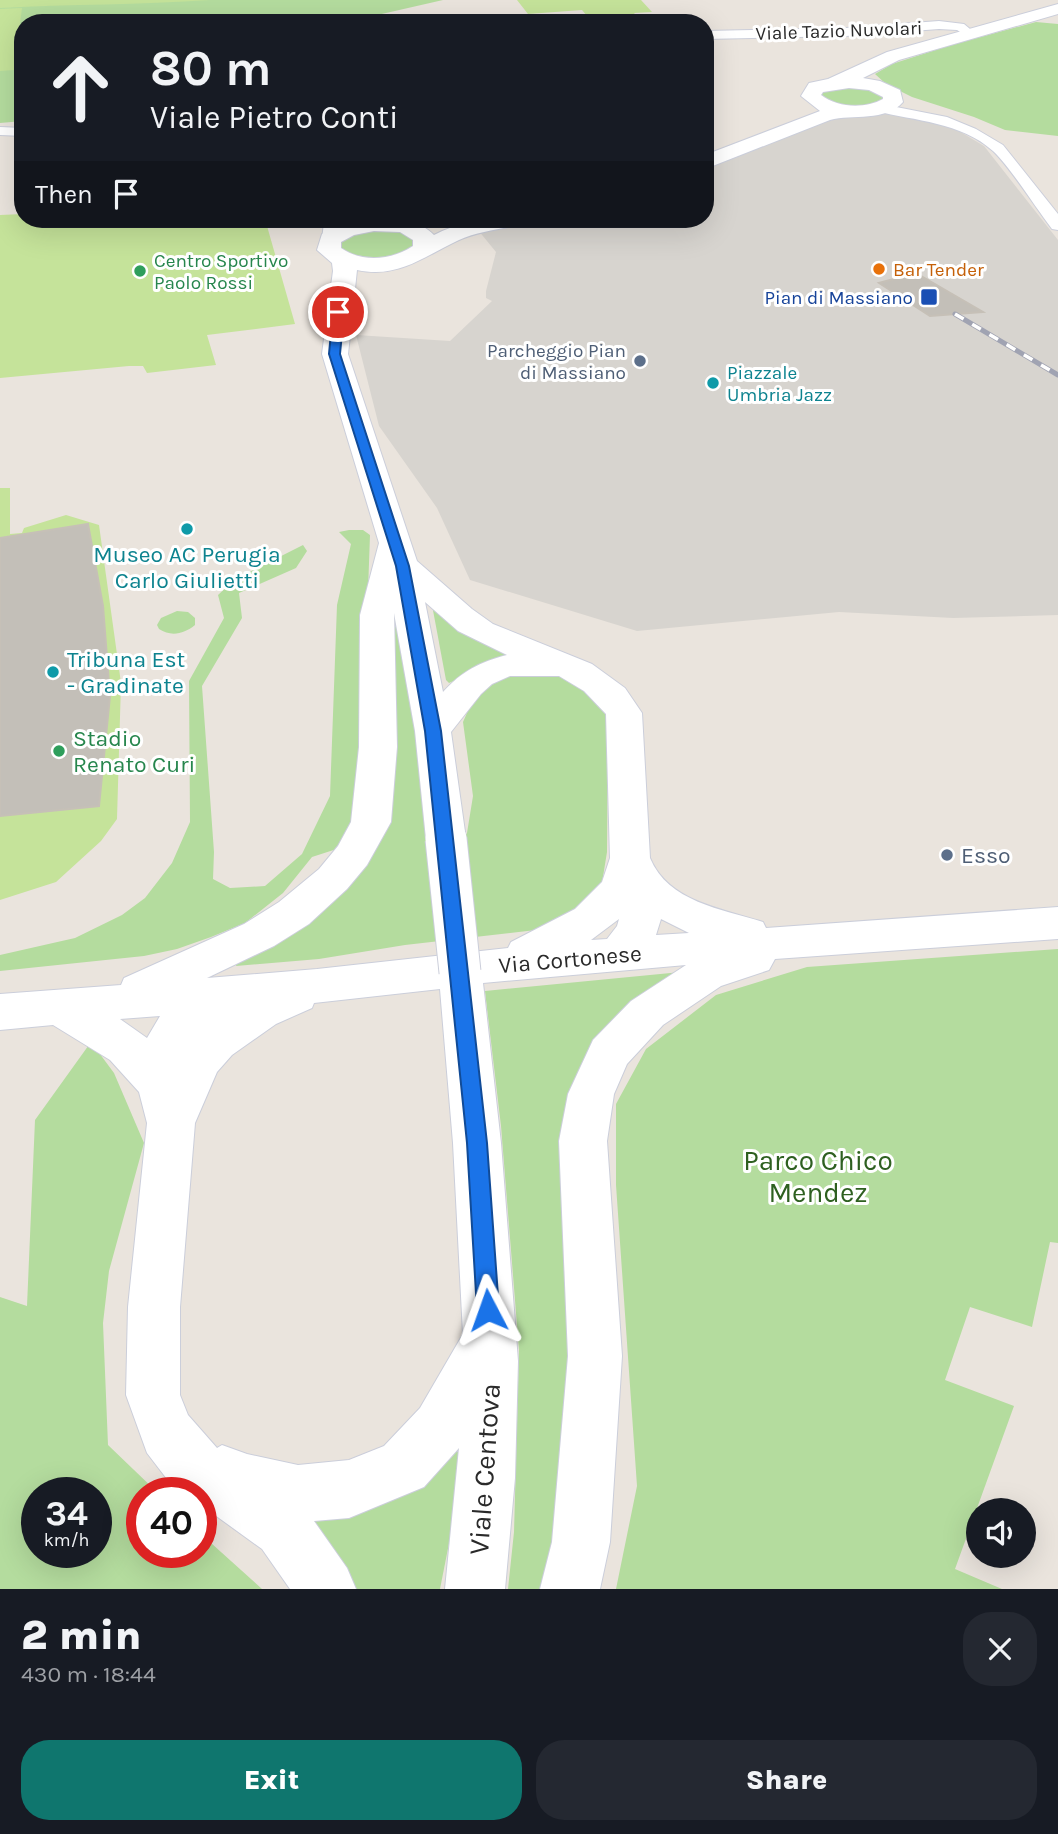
<!DOCTYPE html>
<html lang="en">
<head>
<meta charset="utf-8">
<style>
  body { margin:0; font-family:Karla,sans-serif; background:#242831; color:#f1f3f6; height:100vh; display:flex; flex-direction:column; font-size:26px; white-space:nowrap }
  * { box-sizing:border-box; margin:0 }
  p { font-size:23px; color:#9ea1a6 }
  .icon { flex:none; width:38px; height:38px; fill:none; stroke:currentColor; stroke-width:2; stroke-linecap:round; stroke-linejoin:round }
  .map { position:relative; height:1589px; overflow:hidden }
  .sheet { display:flex; flex-direction:column; background:#171b24; flex:1 }
  .sheet>* { flex:none }
  .banner { position:absolute; left:14px; top:14px; width:700px; height:214px; border-radius:28px; box-shadow:0 7px 28px #0002; background:#171b24; color:#f1f3f6; overflow:hidden }
  .tools { position:absolute; left:966px; top:1498px; display:grid; gap:14px }
  .tools a { display:grid; place-items:center; width:70px; height:70px; border-radius:50%; background:#171b24; box-shadow:0 7px 28px #0002; font-size:35px }
  .speed { position:absolute; left:21px; top:1477px; display:flex; gap:14px; font-size:35px; font-weight:700; text-align:center }
  .speed>* { display:grid; place-content:center; width:91px; height:91px; border-radius:50%; background:#171b24; box-shadow:0 7px 28px #0002; line-height:1 }
  .speed small { font-size:18px; font-weight:400 }
  .speed .limit { border:10px solid #d22; background:#fff; color:#111 }
  .pin { position:absolute; display:grid; place-items:center; width:60px; height:60px; color:#fff; margin:-30px; border:4px solid #fff; border-radius:50%; box-shadow:0 2px 7px #0007 }
  .me { position:absolute; width:77px; margin:-38px; rotate:356deg; stroke-linejoin:round; filter:drop-shadow(0 0 5px #0008) }
  .turn { display:flex; align-items:center; gap:24px; height:147px; padding:0 21px; font-size:32px }
  .turn .icon { width:91px; height:91px; stroke-width:2.5 }
  .turn b { display:block; font-size:49px; line-height:60px }
  .then { display:flex; align-items:center; height:66px; padding:0 21px; background:#0003; gap:14px; font-size:26px }
  .round { display:grid; place-items:center; flex:none; width:74px; height:74px; border-radius:28px; background:#242831 }
  .overview { display:flex; align-items:center; justify-content:space-between; height:119px; padding:0 21px }
  h1 { font-size:42px; font-weight:800; line-height:52px }
  .button { display:flex; gap:14px; margin-top:auto; padding:14px 21px }
  .button a { flex:1; height:80px; border-radius:28px; background:#0f766e; color:#fff; font-size:28px; font-weight:800; line-height:80px; text-align:center }
  .button a+a { background:#242831; color:#f1f3f6 }
  .map>svg:first-child { display:block }
  .green { fill:#b4dc9e; fill-rule:evenodd }
  .pitch { fill:#c5e39a }
  .plaza { fill:#d7d4cf }
  .building { fill:#c3bfb8; stroke:#c6c0b7; stroke-width:2 }
  .lines { fill:none; stroke-linecap:round; stroke-linejoin:round }
  .street-casing { stroke:#cbceda; stroke-width:2 }
  .secondary-casing { stroke:#cbceda; stroke-width:2 }
  .street { fill:#fff; fill-rule:evenodd }
  .secondary { fill:#fff; fill-rule:evenodd }
  .rail-casing { stroke:#a0a3b2; stroke-width:5 }
  .rail { stroke:#fff; stroke-width:3.5; stroke-dasharray:10; stroke-linecap:butt }
  .secondary-bridge-casing { stroke:#cbceda; stroke-width:43; stroke-linecap:butt }
  .secondary-bridge { stroke:#fff; stroke-width:41 }
  .route { fill:#1a73e8; stroke:#114b97; stroke-width:2 }
  .food-dot { fill:#e8710a; stroke:#fff; stroke-width:2.5 }
  .leisure-dot { fill:#2e9e5b; stroke:#fff; stroke-width:2.5 }
  .transit-dot { fill:#1a4fb4; stroke:#fff; stroke-width:2.5 }
  .service-dot { fill:#5c6f8a; stroke:#fff; stroke-width:2.5 }
  .culture-dot { fill:#0f9aa8; stroke:#fff; stroke-width:2.5 }
  .labels { text-anchor:middle; stroke-width:6; stroke-linejoin:round; paint-order:stroke }
  .far-street-label { font-size:19px; fill:#2a2a2a; stroke:#fff }
  .far-leisure-label { font-size:19px; fill:#27864d; stroke:#fff; text-anchor:start }
  .far-food-label { font-size:19px; fill:#c56008; stroke:#fff; text-anchor:start }
  .far-transit-label { font-size:19px; fill:#164399; stroke:#fff; text-anchor:end }
  .far-service-label { font-size:19px; fill:#4e5e75; stroke:#fff; text-anchor:end }
  .far-culture-label { font-size:19px; fill:#0d838f; stroke:#fff; text-anchor:start }
  .culture-label { font-size:23px; fill:#0d838f; stroke:#fff }
  .leisure-label { font-size:23px; fill:#27864d; stroke:#fff; text-anchor:start }
  .service-label { font-size:23px; fill:#4e5e75; stroke:#fff; text-anchor:start }
  .street-label { font-size:23px; fill:#2a2a2a; stroke:#fff }
  .near-park-label { font-size:28px; fill:#2e6020; stroke:#fff }
  .near-street-label { font-size:28px; fill:#2a2a2a; stroke:#fff }
</style>
</head>
<body>
<div class="map">
<svg width="1058" height="1589" viewBox="0 0 1058 1589">
  <rect width="100%" height="100%" fill="#eae4dd"/>
  <g class="green">
    <path d="M0,0H443L373,16L387,21L382,23H23V121L0,123Z"/>
    <path d="M1036,22L1058,24V136L1005,130L974,117L912,97L886,84L875,74L892,64L951,45Z"/>
    <path d="M866,87L884,96V100C868,111 832,109 820,94L827,88Z"/>
    <path d="M394,228L417,239L412,251L376,260L341,252V237L348,233Z"/>
    <path d="M349,530H363L370,535L361,787L349,845L312,857L283,893L245,923L211,937L177,949L144,956L0,971V955L75,938L122,915L145,898L172,863L190,822L189,681L224,618L218,595L234,580L303,545L307,551L296,568L239,593L242,618L202,686L214,852L213,879L230,888L265,886L302,854L330,796L337,605L351,544L339,532Z"/>
    <path d="M391,593L452,856L467,833L473,796L463,722L474,697L508,674L552,672L580,683L600,700L608,717L607,852L602,883L593,900L536,930L405,945L319,959L236,966L239,956L361,868Z"/>
    <path d="M432,605L511,655L449,683L446,680Z"/>
    <path d="M177,611L188,612L195,618V625C184,634 171,637 159,629L157,625L161,618Z"/>
    <path d="M1058,949V1243L1050,1242L1032,1327L970,1307L945,1380L1014,1406L955,1569L1002,1589H616L637,1486L616,1185V1104L646,1049L716,995L807,967Z"/>
    <path d="M681,972L623,1019L574,1371L561,1506L544,1589H508L514,1532L519,1350L501,1126L485,991Z"/>
    <path d="M91,1042L114,1073L144,1143L109,1271L103,1323L108,1445L158,1493H142V1552H201V1534L262,1589H0V1297L27,1306L35,1120ZM37,1493H96V1552H37Z"/>
    <path d="M459,1443L454,1518L440,1589H342L307,1521Z"/>
  </g>
  <g class="pitch">
    <path d="M0,0H210C140,5 70,4 0,8Z"/>
    <path d="M517,0H641L652,12L634,13L643,23H593L582,10L528,14Z"/>
    <path d="M22,8L14,70L0,71V9Z"/>
    <path d="M23,214V219H265L295,324L207,335L216,365L147,373L143,366H129L0,378V215Z"/>
    <path d="M0,488H10V534L22,533L24,528L66,515L99,525L121,683L117,819L101,841L56,882L0,900Z"/>
  </g>
  <path class="plaza" d="M883,110L954,128L984,146L1058,240V615L953,618L839,612L637,631L470,580L437,508L379,426L356,335L450,341L492,301L486,298V291L496,252L478,230L535,219H705V167L831,116Z"/>
  <g class="building">
    <path d="M916,273L983,312L930,316L879,283Z"/>
    <path d="M88,524L103,606L110,696L99,806L0,816V538Z"/>
  </g>
  <g class="lines">
    <defs>
      <g id="street">
        <path d="M939,21L964,24L976,34L970,38L957,30L939,29L846,36L705,39V31L846,28Z"/>
        <path d="M881,104L947,117L976,129L1003,145L1058,214V230L1052,229C1035,207 1011,168 993,151C961,122 915,121 876,111V105Z"/>
        <path d="M0,127L23,128V136L0,135Z"/>
        <path d="M321,219H337L340,223L336,243H324L322,239L324,223Z"/>
        <path d="M345,219H373L382,224L374,229L347,223Z"/>
      </g>
      <g id="secondary">
        <path d="M1058,4V14L899,60L863,78L880,81L900,90L903,102C886,122 852,114 830,120L705,169V155L820,111L801,96L809,83L828,79L887,52ZM849,88L869,90L883,97V99C865,109 838,108 821,95L823,92Z"/>
        <path d="M365,219C391,219 414,216 434,235C462,220 496,218 526,219L523,224C503,229 479,231 459,240C424,256 399,279 357,270L348,354L417,561L472,609L493,624L592,664L625,688L642,713L650,858C668,902 722,909 763,922L766,928L1058,907V939L775,959L769,970L721,986L663,1025L627,1064L614,1094L607,1141L622,1356L610,1542L600,1589H540L552,1542L568,1356L559,1141L568,1094L593,1040L631,1001L686,965L483,983L501,1143L518,1361L515,1478L505,1589H445L459,1448L424,1487L349,1518L314,1521L347,1568L356,1589H290L262,1549L201,1505V1493H184L170,1483L147,1453L126,1395L128,1307L147,1123L139,1092L110,1060L53,1025L0,1030V994L121,985L124,978L244,924L279,902L319,869L338,846L351,822L359,747L360,615L379,543L322,354L333,271L332,263L317,250L322,234L339,224ZM374,231L400,232L413,240V246C392,260 362,263 341,248V242L354,235ZM425,602L458,631L507,655C480,662 462,671 443,692ZM394,613L415,731L426,839L432,849L446,853L460,849L466,839L451,732L481,694L492,684L510,676H559L584,691L606,714L610,858L602,882L575,909L511,942L508,948L317,969L207,978L274,946L309,924L347,889L367,865L391,822L397,747ZM619,919L617,926L607,939L591,940ZM661,919L689,933L656,935ZM440,989L453,1143L463,1334L420,1408L384,1446L349,1460L298,1465L247,1454L222,1445L217,1448L188,1415L180,1395V1307L195,1123L217,1072L232,1055L276,1024L312,1008L314,1003ZM160,1016L147,1038L120,1019Z"/>
      </g>
    </defs>
    <use href="#street" class="street-casing"/>
    <use href="#secondary" class="secondary-casing"/>
    <use href="#street" class="street"/>
    <use href="#secondary" class="secondary"/>
    <defs>
      <path id="rail" d="M955,314L1058,375"/>
    </defs>
    <use href="#rail" class="rail-casing"/>
    <use href="#rail" class="rail"/>
    <defs>
      <path id="secondary-bridge" d="M446,839L460,972"/>
    </defs>
    <use href="#secondary-bridge" class="secondary-bridge-casing"/>
    <use href="#secondary-bridge" class="secondary-bridge"/>
  </g>
  <path class="route" d="M338,309L344,312L340,354L409,566L441,731L487,1143L499,1310L496,1317L488,1320L480,1317L477,1310L467,1143L425,731L396,566L329,354L333,312Z"/>
  <circle class="food-dot" cx="879" cy="269" r="7"/>
  <g class="leisure-dot">
    <circle cx="140" cy="271" r="7"/>
    <circle cx="59" cy="751" r="7"/>
  </g>
  <rect class="transit-dot" x="920" y="288" width="18" height="18" rx="3.5"/>
  <g class="service-dot">
    <circle cx="640" cy="361" r="7"/>
    <circle cx="947" cy="855" r="7"/>
  </g>
  <g class="culture-dot">
    <circle cx="713" cy="383" r="7"/>
    <circle cx="187" cy="529" r="7"/>
    <circle cx="53" cy="672" r="7"/>
  </g>
  <g class="labels">
    <g class="far-street-label">
      <text transform="translate(839 30) rotate(-2)" y="7">Viale Tazio Nuvolari</text>
    </g>
    <g class="far-leisure-label">
      <text x="154" y="267">Centro Sportivo<tspan x="154" dy="22">Paolo Rossi</tspan></text>
    </g>
    <g class="far-food-label">
      <text x="893" y="276">Bar Tender</text>
    </g>
    <g class="far-transit-label">
      <text x="913" y="304">Pian di Massiano</text>
    </g>
    <g class="far-service-label">
      <text x="626" y="357">Parcheggio Pian<tspan x="626" dy="22">di Massiano</tspan></text>
    </g>
    <g class="far-culture-label">
      <text x="727" y="379">Piazzale<tspan x="727" dy="22">Umbria Jazz</tspan></text>
    </g>
    <g class="culture-label">
      <text x="187" y="562">Museo AC Perugia<tspan x="187" dy="26">Carlo Giulietti</tspan></text>
      <text x="67" y="667" text-anchor="start">Tribuna Est<tspan x="67" dy="26">- Gradinate</tspan></text>
    </g>
    <g class="leisure-label">
      <text x="73" y="746">Stadio<tspan x="73" dy="26">Renato Curi</tspan></text>
    </g>
    <g class="service-label">
      <text x="961" y="863">Esso</text>
    </g>
    <g class="street-label">
      <text transform="translate(570 959) rotate(-5)" y="8">Via Cortonese</text>
    </g>
    <g class="near-park-label">
      <text x="818" y="1170">Parco Chico<tspan x="818" dy="32">Mendez</tspan></text>
    </g>
    <g class="near-street-label">
      <text transform="translate(484 1469) rotate(-86)" y="10">Viale Centova</text>
    </g>
  </g>
</svg>
<div class="tools">
<a><svg class="icon" aria-label="sound" viewBox="0 0 24 24"><path d="M4 9h4l5-4v14l-5-4H4zM17 9q2 3 0 6"/></svg></a>
</div>
<div class="speed"><div>34<small>km/h</small></div><div class="limit">40</div></div>
<div class="pin" style="left:338px;top:312px;background:#d93025"><svg class="icon" aria-label="arrive" viewBox="0 0 24 24"><path d="M6 21V4h12l-3 4 3 4H6"/></svg></div>
<svg class="me" style="left:488px;top:1310px" viewBox="-20 -20 40 40"><path d="M0-17L14 15 0 8-14 15z" fill="#1a73e8" stroke="#fff" stroke-width="4"/></svg>
<div class="banner">
<div class="turn"><svg class="icon" aria-label="ahead" viewBox="0 0 24 24"><path d="M12 20V5M6 11l6-6 6 6"/></svg><div><b>80 m</b>Viale Pietro Conti</div></div>
<div class="then">Then<svg class="icon" aria-label="arrive" viewBox="0 0 24 24"><path d="M6 21V4h12l-3 4 3 4H6"/></svg></div>
</div>
</div>
<section class="sheet">
<div class="overview"><div><h1>2 min</h1><p>430 m · 18:44</p></div><a class="round"><svg class="icon" aria-label="close" viewBox="0 0 24 24"><path d="M6 6l12 12M18 6L6 18"/></svg></a></div>
<div class="button"><a>Exit</a><a>Share</a></div>
</section>
</body>
</html>
